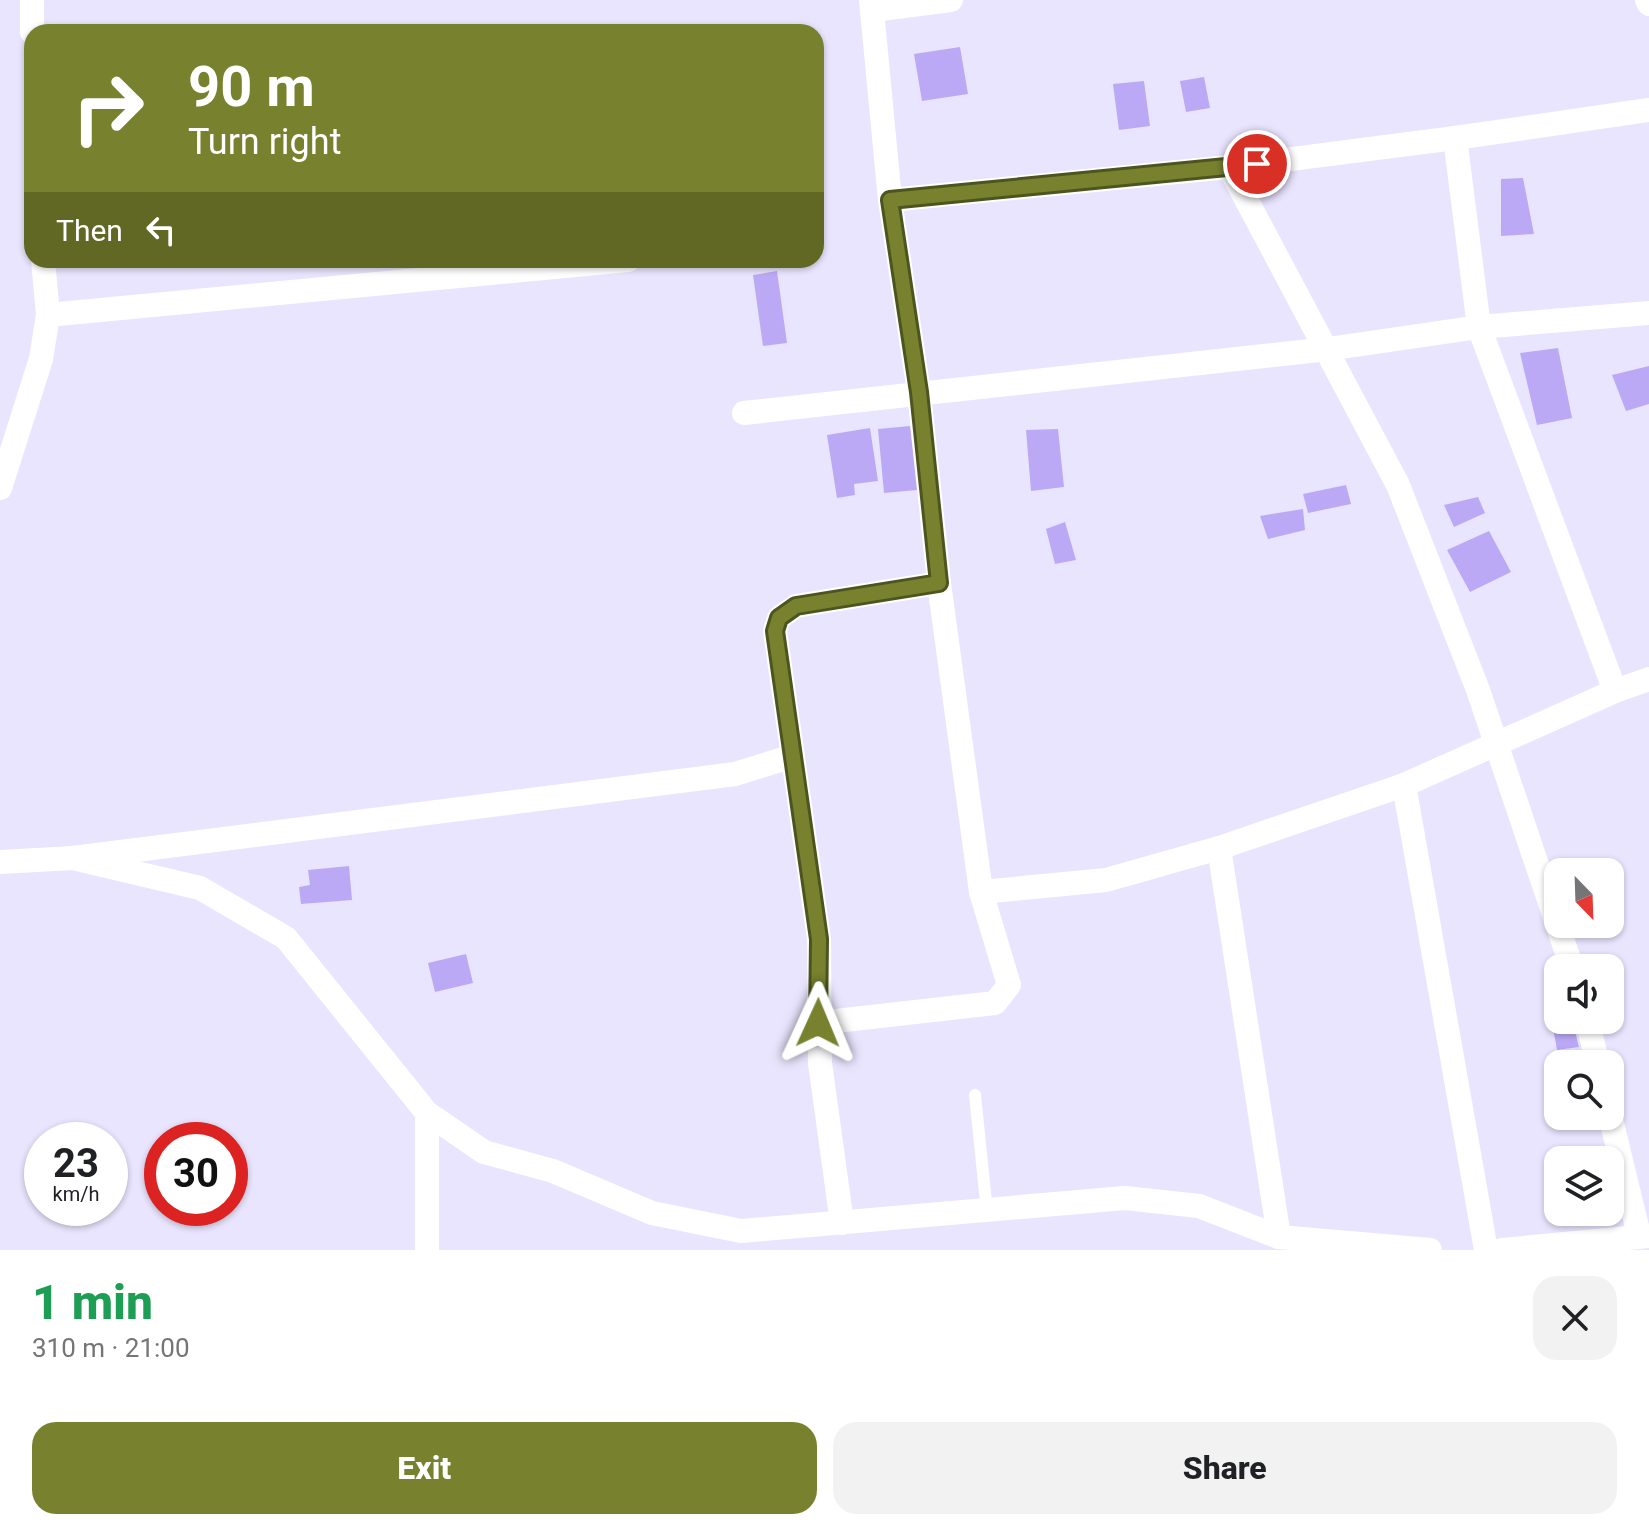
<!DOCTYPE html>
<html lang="en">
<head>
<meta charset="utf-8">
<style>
  body { margin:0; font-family:Roboto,sans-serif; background:#f2f2f2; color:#202124; height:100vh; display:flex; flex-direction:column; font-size:30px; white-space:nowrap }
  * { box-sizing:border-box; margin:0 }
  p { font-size:26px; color:#757577 }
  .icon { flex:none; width:44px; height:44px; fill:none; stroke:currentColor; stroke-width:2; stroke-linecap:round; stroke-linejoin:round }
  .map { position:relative; height:1250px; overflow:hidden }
  .sheet { display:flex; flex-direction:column; background:#fff; flex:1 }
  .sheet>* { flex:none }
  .hud { position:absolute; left:24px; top:24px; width:800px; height:244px; border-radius:24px; box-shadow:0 2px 6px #0004; background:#78822e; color:#fff; overflow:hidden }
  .needle { width:52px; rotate:157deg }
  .buttons { position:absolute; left:1544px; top:858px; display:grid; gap:16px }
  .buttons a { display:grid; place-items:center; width:80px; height:80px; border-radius:16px; background:#fff; box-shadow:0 2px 6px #0004; font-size:40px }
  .speed { position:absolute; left:24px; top:1122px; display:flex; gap:16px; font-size:40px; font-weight:700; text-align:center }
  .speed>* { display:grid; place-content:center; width:104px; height:104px; border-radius:50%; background:#fff; box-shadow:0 2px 6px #0004; line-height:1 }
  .speed small { font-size:20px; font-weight:400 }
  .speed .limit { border:12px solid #d22; background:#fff; color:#111 }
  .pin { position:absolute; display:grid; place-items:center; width:68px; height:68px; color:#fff; margin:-34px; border:4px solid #fff; border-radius:50%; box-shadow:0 2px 8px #0007 }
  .me { position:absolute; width:88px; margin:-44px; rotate:1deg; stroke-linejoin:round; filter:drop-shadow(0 0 6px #0008) }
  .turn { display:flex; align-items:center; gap:28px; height:168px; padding:0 32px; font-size:36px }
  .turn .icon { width:104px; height:104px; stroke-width:2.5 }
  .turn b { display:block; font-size:56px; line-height:68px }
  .then { display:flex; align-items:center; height:76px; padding:0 32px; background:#0003; gap:16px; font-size:30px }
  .round { display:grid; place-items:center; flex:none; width:84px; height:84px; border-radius:24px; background:#f2f2f2 }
  .summary { display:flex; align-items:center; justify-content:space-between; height:136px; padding:0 32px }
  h1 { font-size:48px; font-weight:800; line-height:60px; color:#1e9e55 }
  .primary-button { display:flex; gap:16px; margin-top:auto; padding:16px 32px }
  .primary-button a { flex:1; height:92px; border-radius:24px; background:#78822e; color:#fff; font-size:32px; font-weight:800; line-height:92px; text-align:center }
  .primary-button a+a { background:#f2f2f2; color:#202124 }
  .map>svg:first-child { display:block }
  .building { fill:#bca9f5 }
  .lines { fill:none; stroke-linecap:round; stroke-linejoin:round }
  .service { stroke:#fff; stroke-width:12 }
  .minor { stroke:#fff; stroke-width:24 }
  .route-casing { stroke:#4e541e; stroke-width:20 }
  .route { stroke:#78822e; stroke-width:14 }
</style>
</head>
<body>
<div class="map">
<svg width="1649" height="1250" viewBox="0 0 1649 1250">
  <rect width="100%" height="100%" fill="#eae5fe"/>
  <g class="building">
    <path d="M960,47L968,94L922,101L914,54Z"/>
    <path d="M1204,77L1210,108L1186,112L1180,81Z"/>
    <path d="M1144,81L1150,126L1119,130L1113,84Z"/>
    <path d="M1523,178L1534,234L1501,236V179Z"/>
    <path d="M777,271L787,343L763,346L753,275Z"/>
    <path d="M1558,348L1572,418L1537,425L1520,353Z"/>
    <path d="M1649,366V404L1626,411L1612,375Z"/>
    <path d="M910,426L917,490L884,493L878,429Z"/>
    <path d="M870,428L878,481L854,484L855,495L837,498L827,435Z"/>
    <path d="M1058,429L1064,487L1031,491L1026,430Z"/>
    <path d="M1346,485L1351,504L1308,513L1303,494Z"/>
    <path d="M1478,497L1485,513L1454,527L1444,505Z"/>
    <path d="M1303,509L1305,530L1268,539L1260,516Z"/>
    <path d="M1065,522L1076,560L1055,564L1046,529Z"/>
    <path d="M1489,531L1511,572L1470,592L1447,550Z"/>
    <path d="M349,866L352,900L301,904L299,887L310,885L308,870Z"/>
    <path d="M466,954L473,983L435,992L428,963Z"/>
    <path d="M1551,1017L1572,1020L1579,1047L1557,1050Z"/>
  </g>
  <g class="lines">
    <path class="service" d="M975,1095L987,1212"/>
    <g class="minor">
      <path d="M32,0V32"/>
      <path d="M1647,0L1649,4"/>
      <path d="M873,10L951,0"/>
      <path d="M1229,167L1455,138"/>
      <path d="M890,200L1229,167L1398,485L1478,690L1572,968"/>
      <path d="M48,315L628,260"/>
      <path d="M744,413L1328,349L1479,327L1649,313"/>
      <path d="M0,488L41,359L48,315L43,260"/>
      <path d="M1615,691L1479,327L1455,138L1649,110"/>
      <path d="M1404,785L1486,1250"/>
      <path d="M1219,848L1279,1237"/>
      <path d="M73,858L735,774L793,756"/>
      <path d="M0,862L73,858L200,888L286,938L427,1113V1250"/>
      <path d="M981,892L1106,880L1219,848L1404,785L1615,691L1649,679"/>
      <path d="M1587,1020L1598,1064"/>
      <path d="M818,1023L995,1003L1009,985L981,892L939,583L919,392L890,200L871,0"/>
      <path d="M427,1113L484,1152L553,1171L652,1213L741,1231L1125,1198L1199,1206L1279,1237L1430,1250"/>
      <path d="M1610,1115L1639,1235"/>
      <path d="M842,1223L820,1063L819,939L775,631L779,618L796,606L939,583"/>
      <path d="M1502,1250L1649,1236"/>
    </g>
  </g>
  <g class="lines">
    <defs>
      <path id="route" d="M818,1023L819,939L775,631L779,618L796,606L939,583L919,392L890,200L1257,164"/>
    </defs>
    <use href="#route" class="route-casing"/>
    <use href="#route" class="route"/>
  </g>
</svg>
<div class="buttons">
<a><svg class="needle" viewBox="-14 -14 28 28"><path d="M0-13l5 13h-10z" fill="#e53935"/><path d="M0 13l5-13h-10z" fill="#757577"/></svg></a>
<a><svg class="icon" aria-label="sound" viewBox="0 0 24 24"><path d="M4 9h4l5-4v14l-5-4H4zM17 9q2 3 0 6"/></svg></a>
<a><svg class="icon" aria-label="search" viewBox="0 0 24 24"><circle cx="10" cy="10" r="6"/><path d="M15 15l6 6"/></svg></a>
<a><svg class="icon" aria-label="layers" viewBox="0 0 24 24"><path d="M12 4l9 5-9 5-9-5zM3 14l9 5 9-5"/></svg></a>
</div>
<div class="speed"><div>23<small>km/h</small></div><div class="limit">30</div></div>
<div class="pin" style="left:1257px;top:164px;background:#d93025"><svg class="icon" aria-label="arrive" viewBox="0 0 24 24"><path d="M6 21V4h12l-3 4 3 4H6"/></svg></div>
<svg class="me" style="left:818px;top:1023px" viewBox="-20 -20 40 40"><path d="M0-17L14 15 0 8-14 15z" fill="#78822e" stroke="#fff" stroke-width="4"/></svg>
<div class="hud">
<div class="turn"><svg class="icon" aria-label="right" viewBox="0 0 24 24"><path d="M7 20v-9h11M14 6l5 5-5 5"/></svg><div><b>90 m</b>Turn right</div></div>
<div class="then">Then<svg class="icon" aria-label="left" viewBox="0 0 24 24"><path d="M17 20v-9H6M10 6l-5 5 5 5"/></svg></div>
</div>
</div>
<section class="sheet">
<div class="summary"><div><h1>1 min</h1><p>310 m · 21:00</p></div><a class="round"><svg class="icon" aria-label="close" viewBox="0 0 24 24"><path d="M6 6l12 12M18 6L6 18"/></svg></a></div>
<div class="primary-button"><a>Exit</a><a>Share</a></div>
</section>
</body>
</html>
